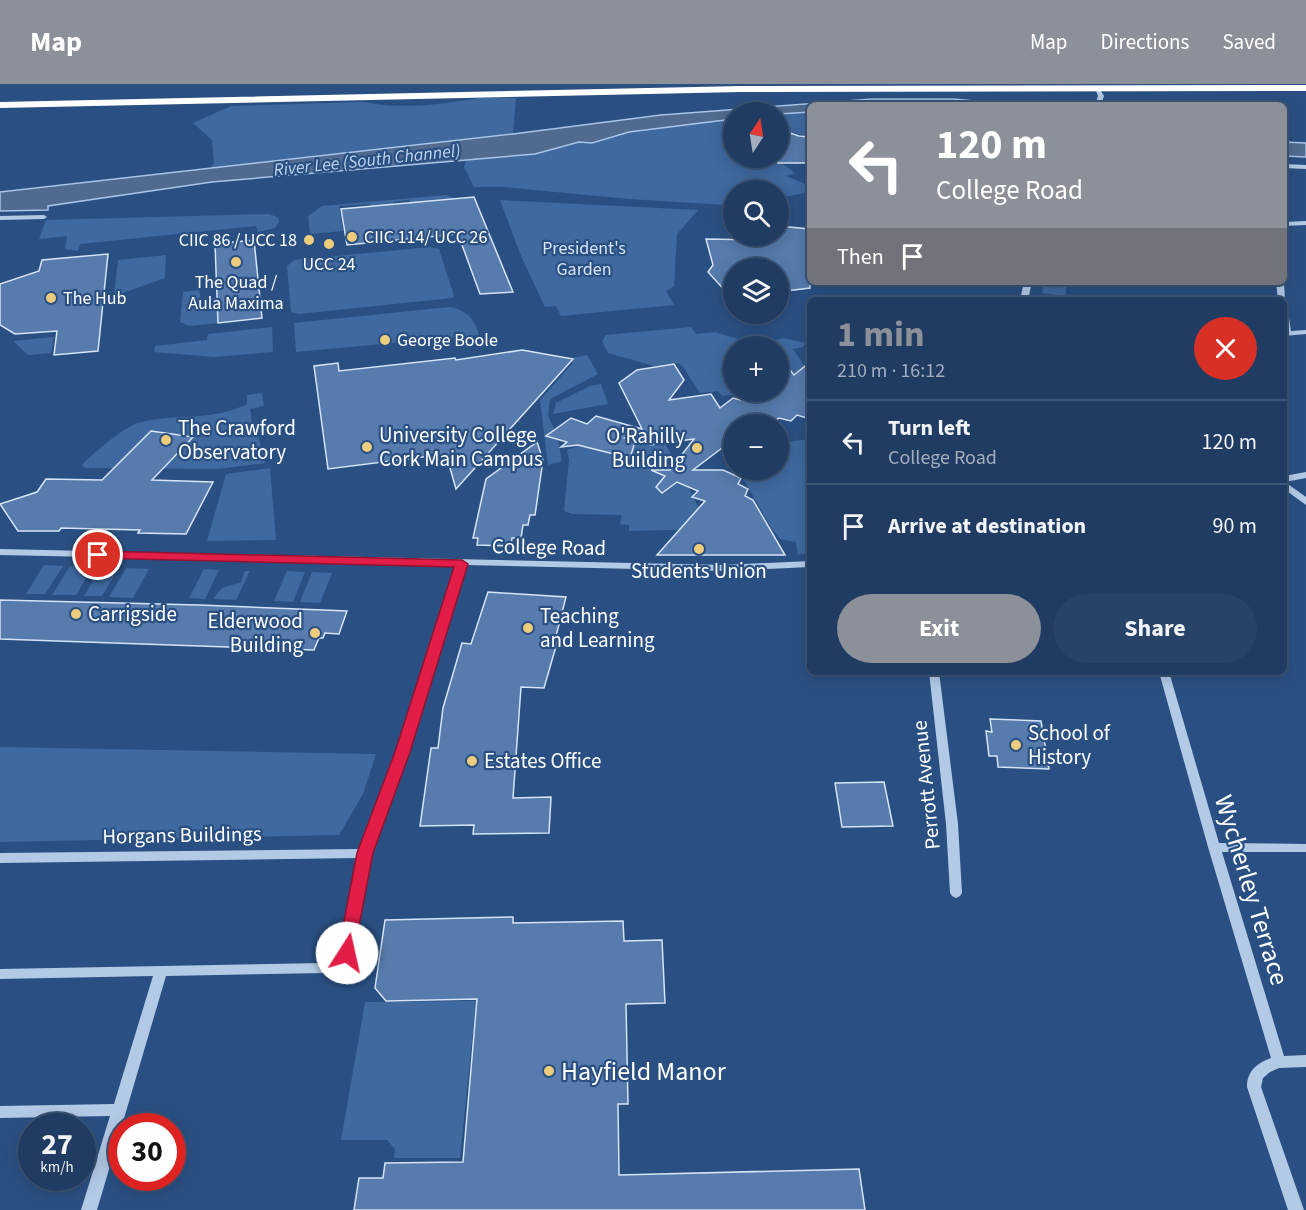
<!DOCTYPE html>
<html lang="en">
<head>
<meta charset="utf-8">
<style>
  body { margin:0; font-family:"Source Sans 3",sans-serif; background:#284368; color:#f1f3f6; height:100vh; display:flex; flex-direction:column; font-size:22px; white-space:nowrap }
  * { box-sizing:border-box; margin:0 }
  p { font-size:20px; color:#a2adbe }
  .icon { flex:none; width:33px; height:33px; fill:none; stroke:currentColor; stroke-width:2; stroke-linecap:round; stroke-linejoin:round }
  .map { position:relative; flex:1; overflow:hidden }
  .details { position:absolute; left:807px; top:213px; width:480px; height:378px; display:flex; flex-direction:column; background:#203c62; border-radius:9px; box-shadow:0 3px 15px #0003,0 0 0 2px #3d5677 }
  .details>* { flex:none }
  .guide { position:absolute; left:807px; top:18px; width:480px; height:183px; border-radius:9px; box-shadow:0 3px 15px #0003,0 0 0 2px #3d5677; background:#8c9099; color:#fff; overflow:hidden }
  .needle { width:39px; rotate:12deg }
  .tools { position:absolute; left:723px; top:18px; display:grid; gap:12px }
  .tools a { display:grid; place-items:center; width:66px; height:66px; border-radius:50%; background:#203c62; box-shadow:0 3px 15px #0003,0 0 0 2px #3d5677; font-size:30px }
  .speed { position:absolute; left:18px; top:1029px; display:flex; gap:12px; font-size:30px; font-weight:700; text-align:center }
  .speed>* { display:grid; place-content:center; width:78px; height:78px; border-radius:50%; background:#203c62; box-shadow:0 3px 15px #0003,0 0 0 2px #3d5677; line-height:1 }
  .speed small { font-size:15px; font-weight:400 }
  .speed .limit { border:9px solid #d22; background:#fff; color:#111 }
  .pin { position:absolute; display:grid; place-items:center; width:51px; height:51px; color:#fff; margin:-26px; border:3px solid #fff; border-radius:50%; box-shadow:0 2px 6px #0007 }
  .me { position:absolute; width:66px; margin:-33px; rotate:10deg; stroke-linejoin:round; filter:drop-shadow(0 0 4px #0008) }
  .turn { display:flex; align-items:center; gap:21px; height:126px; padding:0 30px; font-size:27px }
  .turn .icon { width:78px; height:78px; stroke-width:2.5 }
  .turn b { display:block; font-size:42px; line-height:51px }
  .then { display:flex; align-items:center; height:57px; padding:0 30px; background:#0003; gap:12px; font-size:22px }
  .round { display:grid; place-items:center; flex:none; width:63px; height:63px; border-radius:32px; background:#284368 }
  .headline { display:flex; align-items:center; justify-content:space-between; height:102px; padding:0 30px }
  h1 { font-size:36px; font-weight:700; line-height:45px; color:#8c9099 }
  .button { display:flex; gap:12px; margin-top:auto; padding:12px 30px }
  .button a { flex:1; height:69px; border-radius:36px; background:#8c9099; color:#fff; font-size:24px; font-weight:700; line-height:69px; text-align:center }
  .button a+a { background:#284368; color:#f1f3f6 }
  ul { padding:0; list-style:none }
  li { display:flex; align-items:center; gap:18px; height:84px; padding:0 30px; border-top:2px solid #3d5677 }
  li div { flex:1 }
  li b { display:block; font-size:22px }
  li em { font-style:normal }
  header { display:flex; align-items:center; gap:36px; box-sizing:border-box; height:84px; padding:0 30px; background:#8c9099; color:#fff }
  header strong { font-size:28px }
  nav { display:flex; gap:33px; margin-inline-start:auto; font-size:21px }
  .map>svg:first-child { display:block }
  .green { fill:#3f699f }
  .water { fill:#506b8f; stroke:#a8c4e6; stroke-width:1.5 }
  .building { fill:#567bac; stroke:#d6e4f5; stroke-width:1.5 }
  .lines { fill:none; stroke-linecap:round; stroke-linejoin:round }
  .minor { fill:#b3cae6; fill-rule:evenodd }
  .highway { fill:#fff; fill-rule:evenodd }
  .route { fill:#e11d48; stroke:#92132f; stroke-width:1.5 }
  .poi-dot { fill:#edcd7b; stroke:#2a5083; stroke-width:2 }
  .labels { text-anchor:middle; stroke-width:4.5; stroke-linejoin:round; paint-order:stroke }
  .far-water-label { font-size:18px; font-style:italic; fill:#bfd4ee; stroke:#2a5083 }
  .far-poi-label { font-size:18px; fill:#fff; stroke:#2a5083; text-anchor:start }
  .far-park-label { font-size:18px; fill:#d6e4f5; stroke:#2a5083 }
  .poi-label { font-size:21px; fill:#fff; stroke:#2a5083; text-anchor:start }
  .street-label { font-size:21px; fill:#fff; stroke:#2a5083 }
  .near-street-label { font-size:26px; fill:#fff; stroke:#2a5083 }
  .near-poi-label { font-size:26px; fill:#fff; stroke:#2a5083; text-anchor:start }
</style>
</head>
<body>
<header>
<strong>Map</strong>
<nav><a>Map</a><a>Directions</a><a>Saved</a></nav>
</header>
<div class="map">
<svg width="1306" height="1126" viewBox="0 0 1306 1126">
  <rect width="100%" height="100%" fill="#2a5083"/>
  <g class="green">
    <path d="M479,14H516L513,50L210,85L214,79L212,56L193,39L231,22L364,18C400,26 443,20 479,14Z"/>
    <path d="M810,28V52L789,48L779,52L778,30Z"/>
    <path d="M733,35L734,74C760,74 773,71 795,89L786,92L810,102V108L779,114L778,106H734L733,120L726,121L629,115L503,103H474L464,83L467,74L535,70L579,58L592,59L629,48Z"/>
    <path d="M446,111L457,115L411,119L409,116L393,118V120L372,124L370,120L339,122L343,147L310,150L308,132L322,122Z"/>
    <path d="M500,116L698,126L677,150L674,202L666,207L674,221L561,232L556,222L545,223L521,172Z"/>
    <path d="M268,130L278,133L279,138L275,144L258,148L256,142L80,160L78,167L65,165L67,152L39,155L46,136Z"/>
    <path d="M430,163L439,165L454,212L452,214L299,230L291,228L287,182L294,176Z"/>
    <path d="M166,171L165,194L114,212L118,176Z"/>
    <path d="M1044,198H1067L1065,215L1056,214V211L1042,209Z"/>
    <path d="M199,206L201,216L217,214L219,239L189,242L180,238L183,208Z"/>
    <path d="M449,223C466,226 474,234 479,251L296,268L294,239Z"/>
    <path d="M272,243L273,268L214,273L154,268L155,262L207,256L208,250Z"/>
    <path d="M691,243L696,250L715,248L744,257L770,258L783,254L806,259L803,263L793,265L810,290L779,305L778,262H734V308H759L722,312L718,307L700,309L683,283L678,279L654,282L608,269L602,257L606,251Z"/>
    <path d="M54,253L51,269L28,271L13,257Z"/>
    <path d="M587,271L598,290L550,315L548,332L557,351L562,377L548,381L540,316L572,280V274Z"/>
    <path d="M601,300L608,320L553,330L556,319L590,302Z"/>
    <path d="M262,309L264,322L250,325L253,345L257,347L265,379L217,385L85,384L82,381C92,370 124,343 138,339C173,329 213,338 247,320V311Z"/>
    <path d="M641,352L645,353L650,361L665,359L710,445L629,447V441L620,440L622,431L573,430L564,427L569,376L567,366L579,362L628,356Z"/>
    <path d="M810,355V469L798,471L796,458L780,455L772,445L738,386H778L779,359Z"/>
    <path d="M270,384L276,456L207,457L226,390Z"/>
    <path d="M44,481L63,482L45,510H26Z"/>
    <path d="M70,482L93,483L76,511H52Z"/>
    <path d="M101,483L119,484L102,512H84Z"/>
    <path d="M126,484L149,485L133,514L109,513Z"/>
    <path d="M204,485L219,486L205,515L189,514Z"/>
    <path d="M245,487H250L236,516L213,515L222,504L241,498Z"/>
    <path d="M287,487L305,488L293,518L274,517Z"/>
    <path d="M312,488L332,489L320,519L300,518Z"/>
    <path d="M0,663L376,670L363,710L339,751L0,758Z"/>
    <path d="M476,917L460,1074H394L395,1065L387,1056H341L365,918Z"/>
  </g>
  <g class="water">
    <path d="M872,15H954L1016,21H810V28L779,30L778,28H734L733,35L629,48L592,59L579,58L535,70L212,98L48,122V126L0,127V108L513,50L661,31Z"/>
    <path d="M1284,58L1306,59V73L1284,72Z"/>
  </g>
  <g class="building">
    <path d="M778,45L799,52L810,53V79H778Z"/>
    <path d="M474,113L513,208L480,210L458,150L347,161L341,125Z"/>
    <path d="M778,142L810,145V204L778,208V184H734V210H728L708,188L713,181L706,155L767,156L764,152H778Z"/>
    <path d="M254,156L262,234L218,239L215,160Z"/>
    <path d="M108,170L98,267L54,271L57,247L15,250L0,241V200L39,187L42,176Z"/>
    <path d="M522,266L573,275L456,405L446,370L328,385L314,282L338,279L339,287L455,274L456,276Z"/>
    <path d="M810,278V335L797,331L791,337L779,334L769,340H734V365L730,367L726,361L693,386H723L741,394L738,400L748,405L745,412L753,416L785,471H657L705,417L692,413L698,407L677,398L662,409L656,403L665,392L651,386H670L694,355L650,361L645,351L625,354L635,358L630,374L578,361L561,363L567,358L546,352L571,334L587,340L596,332L642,345L619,299L637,286L674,280L684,296L669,316L711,310L720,324L733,314L745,317L759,308H778V294L790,286L794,291Z"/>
    <path d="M151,347L193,353L152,396L213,398L186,450L138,449L140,446L61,444L59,447H18L0,420L37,408L46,395L102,396Z"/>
    <path d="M537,358L543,376L535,431H530L528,441H523L521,454H512L511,462L477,461L478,454H473L486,395Z"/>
    <path d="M488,508L566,513L556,552H559L544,604L521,603L513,714L551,713L549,749L473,750L474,741L420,742L431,664H438L443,624L462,559L471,560Z"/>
    <path d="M0,516L199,521L347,527L339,550L325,549L323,554H319L314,566L0,555Z"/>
    <path d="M990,635L1041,637L1049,685L998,683L997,672H989L986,647L992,648Z"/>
    <path d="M884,698L893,742L842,743L835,699Z"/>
    <path d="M513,833V839L623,837L624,857L662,856L665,919L626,920L628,1020H618L619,1091L859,1085L865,1126H354L359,1094H383L385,1079L463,1078L477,915L386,917L375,904L385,836Z"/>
  </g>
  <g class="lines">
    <g class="minor">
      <path d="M1095,4H1099L1104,12L1101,21H1095L1098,12Z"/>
      <path d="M1284,80L1306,81V85L1284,84Z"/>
      <path d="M0,132L44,131L47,133L44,135L0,136Z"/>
      <path d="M1306,137V141L1284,142V138Z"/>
      <path d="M1024,198H1032L1028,216H1020Z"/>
      <path d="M1276,198H1284L1285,218L1284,216H1278Z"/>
      <path d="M1284,225L1288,227L1291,247L1306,246V250L1284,252Z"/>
      <path d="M1306,388V394L1285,398L1306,413V421L1284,405V392Z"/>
      <path d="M0,465L723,481L810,477V483L723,487L466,481L408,668L371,769L349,879L327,889L166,892L97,1126H81L110,1032L0,1034V1022L114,1020L153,892L0,895V885L325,879L338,872L358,774L0,779V769L360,765L396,668L457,481L0,471Z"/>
      <path d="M929,588H939L958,740L962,809L960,812L956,814L952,812L950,809L946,740Z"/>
      <path d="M1159,588H1169L1219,759L1306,760V768H1222L1284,972L1306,971V983L1279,984L1270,988L1263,994L1261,1003L1304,1126H1288L1247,1003C1247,987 1257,979 1271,974L1208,763Z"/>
    </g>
    <path class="highway" d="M1306,1V7L741,8L0,24V18L741,2Z"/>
  </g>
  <path class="route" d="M98,467L462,476L468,480L410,668L373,769L353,873L347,875L341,873L338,869L357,769L395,668L454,483L93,474L91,471Z"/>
  <g class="poi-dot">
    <circle cx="352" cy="153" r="6"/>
    <circle cx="309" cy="156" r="6"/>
    <circle cx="329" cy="160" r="6"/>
    <circle cx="236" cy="178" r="6"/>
    <circle cx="51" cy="214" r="6"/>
    <circle cx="385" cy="256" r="6"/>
    <circle cx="166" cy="356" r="6"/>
    <circle cx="367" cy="363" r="6"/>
    <circle cx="697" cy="364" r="6"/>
    <circle cx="699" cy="465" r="6"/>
    <circle cx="76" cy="530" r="6"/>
    <circle cx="528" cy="544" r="6"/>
    <circle cx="315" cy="549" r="6"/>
    <circle cx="1016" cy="661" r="6"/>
    <circle cx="472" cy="677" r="6"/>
    <circle cx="549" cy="987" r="6"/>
  </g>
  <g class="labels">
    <g class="far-water-label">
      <text transform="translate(367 76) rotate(-6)" y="6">River Lee (South Channel)</text>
    </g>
    <g class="far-poi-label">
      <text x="364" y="159">CIIC 114/ UCC 26</text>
      <text x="297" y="162" text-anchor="end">CIIC 86 / UCC 18</text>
      <text x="329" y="186" text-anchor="middle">UCC 24</text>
      <text x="236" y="204" text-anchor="middle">The Quad /<tspan x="236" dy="21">Aula Maxima</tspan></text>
      <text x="63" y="220">The Hub</text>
      <text x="397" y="262">George Boole</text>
    </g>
    <g class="far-park-label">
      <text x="584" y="170">President's<tspan x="584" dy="21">Garden</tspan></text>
    </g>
    <g class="poi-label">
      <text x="178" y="351">The Crawford<tspan x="178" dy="24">Observatory</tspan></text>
      <text x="379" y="358">University College<tspan x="379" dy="24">Cork Main Campus</tspan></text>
      <text x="685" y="359" text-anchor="end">O'Rahilly<tspan x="685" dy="24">Building</tspan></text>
      <text x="699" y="494" text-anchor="middle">Students Union</text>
      <text x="88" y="537">Carrigside</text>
      <text x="540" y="539">Teaching<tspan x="540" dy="24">and Learning</tspan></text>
      <text x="303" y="544" text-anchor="end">Elderwood<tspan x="303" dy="24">Building</tspan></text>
      <text x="1028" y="656">School of<tspan x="1028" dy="24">History</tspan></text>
      <text x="484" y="684">Estates Office</text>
    </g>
    <g class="street-label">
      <text transform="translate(549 463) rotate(1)" y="7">College Road</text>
      <text transform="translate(926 701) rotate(-96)" y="7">Perrott Avenue</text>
      <text transform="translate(182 751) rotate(-1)" y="7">Horgans Buildings</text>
    </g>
    <g class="near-street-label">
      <text transform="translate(1252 806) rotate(73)" y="9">Wycherley Terrace</text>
    </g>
    <g class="near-poi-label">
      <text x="561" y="996">Hayfield Manor</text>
    </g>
  </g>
</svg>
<div class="tools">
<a><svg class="needle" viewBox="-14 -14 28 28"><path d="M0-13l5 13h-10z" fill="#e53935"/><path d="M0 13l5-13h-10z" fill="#a2adbe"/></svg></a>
<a><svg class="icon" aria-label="search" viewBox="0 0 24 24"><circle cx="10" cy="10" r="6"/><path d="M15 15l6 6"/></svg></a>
<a><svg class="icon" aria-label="layers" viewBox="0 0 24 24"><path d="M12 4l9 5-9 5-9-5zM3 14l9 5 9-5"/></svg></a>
<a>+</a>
<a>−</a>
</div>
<div class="speed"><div>27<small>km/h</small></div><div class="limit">30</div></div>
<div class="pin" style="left:98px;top:471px;background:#d93025"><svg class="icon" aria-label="arrive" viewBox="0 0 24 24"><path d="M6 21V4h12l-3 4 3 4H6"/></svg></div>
<svg class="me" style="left:347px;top:869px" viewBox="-20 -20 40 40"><circle r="19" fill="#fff"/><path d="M0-13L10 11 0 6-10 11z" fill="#e11d48"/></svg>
<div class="guide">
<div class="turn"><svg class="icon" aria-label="left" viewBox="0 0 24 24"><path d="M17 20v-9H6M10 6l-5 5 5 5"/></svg><div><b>120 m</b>College Road</div></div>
<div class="then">Then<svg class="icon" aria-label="arrive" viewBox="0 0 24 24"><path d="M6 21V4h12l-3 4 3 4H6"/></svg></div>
</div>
<section class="details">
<div class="headline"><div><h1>1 min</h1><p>210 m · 16:12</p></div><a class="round" style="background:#d93025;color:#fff"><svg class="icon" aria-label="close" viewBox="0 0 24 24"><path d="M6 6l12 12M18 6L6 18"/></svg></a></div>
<ul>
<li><svg class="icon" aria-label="left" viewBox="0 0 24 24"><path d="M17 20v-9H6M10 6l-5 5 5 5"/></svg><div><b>Turn left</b><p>College Road</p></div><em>120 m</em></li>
<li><svg class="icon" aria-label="arrive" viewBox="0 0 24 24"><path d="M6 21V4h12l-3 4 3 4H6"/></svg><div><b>Arrive at destination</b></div><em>90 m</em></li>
</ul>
<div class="button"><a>Exit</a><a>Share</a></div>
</section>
</div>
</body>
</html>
